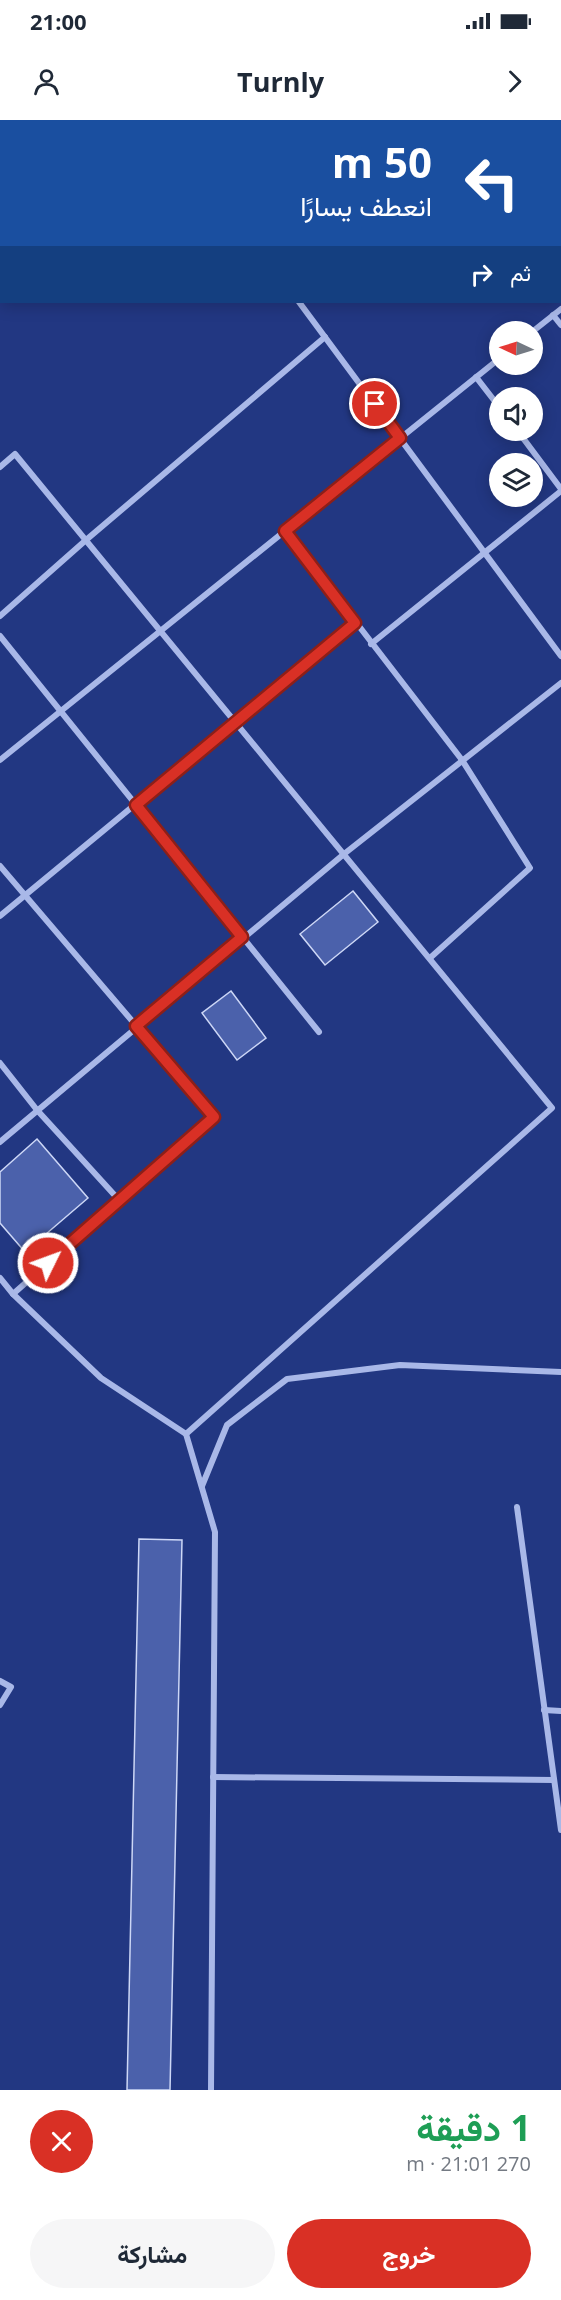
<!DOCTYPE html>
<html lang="ar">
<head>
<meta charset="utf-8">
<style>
  body { margin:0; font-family:"Open Sans",Vazirmatn,sans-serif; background:#f6f6f7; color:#1f2937; direction:rtl; height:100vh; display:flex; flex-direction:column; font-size:22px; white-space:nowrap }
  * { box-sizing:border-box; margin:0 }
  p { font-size:20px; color:#747a83 }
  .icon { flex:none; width:33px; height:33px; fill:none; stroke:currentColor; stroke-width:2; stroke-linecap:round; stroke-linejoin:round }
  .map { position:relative; height:1970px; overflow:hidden; direction:ltr }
  .panel { display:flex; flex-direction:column; background:#fff; flex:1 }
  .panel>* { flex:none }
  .banner { position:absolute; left:0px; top:0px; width:561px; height:183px; box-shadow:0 3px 15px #0003; direction:rtl; background:#1a4fa0; color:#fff; overflow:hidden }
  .needle { width:39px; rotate:274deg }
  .tools { position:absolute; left:489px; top:201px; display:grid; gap:12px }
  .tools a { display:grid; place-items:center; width:54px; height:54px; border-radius:50%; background:#fff; box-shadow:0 3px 15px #0003; font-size:30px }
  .pin { position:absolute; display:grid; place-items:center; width:51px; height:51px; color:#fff; margin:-26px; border:3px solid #fff; border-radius:50%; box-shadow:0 2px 6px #0007 }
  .me { position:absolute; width:66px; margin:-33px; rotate:48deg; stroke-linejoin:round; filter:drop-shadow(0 0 4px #0008) }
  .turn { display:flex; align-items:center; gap:21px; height:126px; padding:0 30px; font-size:27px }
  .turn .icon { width:78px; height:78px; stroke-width:2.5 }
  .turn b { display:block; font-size:42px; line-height:51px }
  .then { display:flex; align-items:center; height:57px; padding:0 30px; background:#0003; gap:12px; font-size:22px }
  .round { display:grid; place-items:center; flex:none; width:63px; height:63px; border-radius:32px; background:#f6f6f7 }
  .headline { display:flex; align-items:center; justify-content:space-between; height:102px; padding:0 30px }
  h1 { font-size:36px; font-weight:700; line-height:45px; color:#1e9e55 }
  .primary-button { display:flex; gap:12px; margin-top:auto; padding:12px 30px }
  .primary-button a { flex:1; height:69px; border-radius:36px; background:#d93025; color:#fff; font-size:24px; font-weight:700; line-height:69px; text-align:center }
  .primary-button a+a { background:#f6f6f7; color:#1f2937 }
  .status { display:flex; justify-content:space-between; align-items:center; height:42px; padding:0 30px; background:#fff; direction:ltr }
  .status svg { height:16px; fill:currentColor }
  header { display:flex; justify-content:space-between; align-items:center; height:78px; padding:0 30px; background:#fff; font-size:27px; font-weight:700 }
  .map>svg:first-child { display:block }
  .building { fill:#4b61ab; stroke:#cdd7f6; stroke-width:1.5 }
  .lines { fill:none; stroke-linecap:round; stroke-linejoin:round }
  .minor { stroke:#a9b8e8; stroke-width:6 }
  .route-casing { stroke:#8d1f18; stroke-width:15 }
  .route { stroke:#d93025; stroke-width:10 }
</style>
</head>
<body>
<div class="status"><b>21:00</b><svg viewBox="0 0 49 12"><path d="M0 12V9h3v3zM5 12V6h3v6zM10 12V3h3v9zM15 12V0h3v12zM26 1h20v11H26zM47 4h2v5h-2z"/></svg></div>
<header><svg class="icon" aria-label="forward" viewBox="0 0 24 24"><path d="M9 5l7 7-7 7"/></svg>Turnly<svg class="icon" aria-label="person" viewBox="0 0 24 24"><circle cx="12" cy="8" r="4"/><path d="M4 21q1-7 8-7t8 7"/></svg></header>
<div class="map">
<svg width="561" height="1970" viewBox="0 0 561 1970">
  <rect width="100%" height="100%" fill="#223782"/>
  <g class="building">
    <path d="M353,771L378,802L325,845L300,814Z"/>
    <path d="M231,871L266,918L237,940L202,893Z"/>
    <path d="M37,1019L88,1078L25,1132L0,1103V1052Z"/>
    <path d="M139,1419L182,1420L170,1970H127Z"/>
  </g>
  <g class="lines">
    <g class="minor">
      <path d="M160,2L162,0"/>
      <path d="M375,2L376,0"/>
      <path d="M0,135L2,134"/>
      <path d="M299,182L561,536"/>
      <path d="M553,195L561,205"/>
      <path d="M532,212L561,189"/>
      <path d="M476,257L500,288"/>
      <path d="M517,310L561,369"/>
      <path d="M0,347L15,334L552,988L186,1314"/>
      <path d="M285,410L462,640L530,748L430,838"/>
      <path d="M0,496L86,420L325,217"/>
      <path d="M0,516L319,912"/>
      <path d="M371,524L561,371"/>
      <path d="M0,640L500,238"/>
      <path d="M0,746L214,997L13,1174"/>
      <path d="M0,796L355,503"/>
      <path d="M0,943L37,990L119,1080"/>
      <path d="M0,1022L344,734L561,563"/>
      <path d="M0,1158L13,1174L101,1258L186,1314L215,1412L211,1970"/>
      <path d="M202,1366L227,1305L287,1259L400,1245L561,1252"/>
      <path d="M517,1387L561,1710"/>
      <path d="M0,1561L11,1567L0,1585"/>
      <path d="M544,1590L561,1591"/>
      <path d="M213,1657L554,1660"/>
    </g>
  </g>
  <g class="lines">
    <defs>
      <path id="route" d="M48,1143L214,997L136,906L242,817L136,685L355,503L285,411L400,318L375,284"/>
    </defs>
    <use href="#route" class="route-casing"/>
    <use href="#route" class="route"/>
  </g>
</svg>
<div class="tools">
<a><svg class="needle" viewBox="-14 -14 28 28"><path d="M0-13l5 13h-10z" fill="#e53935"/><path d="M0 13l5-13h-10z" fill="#747a83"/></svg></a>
<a><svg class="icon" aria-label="sound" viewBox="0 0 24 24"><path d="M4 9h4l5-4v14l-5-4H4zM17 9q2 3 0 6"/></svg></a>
<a><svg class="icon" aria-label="layers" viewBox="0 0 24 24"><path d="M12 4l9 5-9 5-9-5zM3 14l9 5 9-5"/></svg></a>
</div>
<div class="pin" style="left:375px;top:284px;background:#d93025"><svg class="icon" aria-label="arrive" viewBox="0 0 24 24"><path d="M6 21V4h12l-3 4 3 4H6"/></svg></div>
<svg class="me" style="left:48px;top:1143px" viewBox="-20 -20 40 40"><circle r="17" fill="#d93025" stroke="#fff" stroke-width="3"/><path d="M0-11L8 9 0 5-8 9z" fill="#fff"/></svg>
<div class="banner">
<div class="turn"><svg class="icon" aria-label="left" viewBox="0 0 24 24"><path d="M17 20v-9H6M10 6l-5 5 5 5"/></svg><div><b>50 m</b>انعطف يسارًا</div></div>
<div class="then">ثم<svg class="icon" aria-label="right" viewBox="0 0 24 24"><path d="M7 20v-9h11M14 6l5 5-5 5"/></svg></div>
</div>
</div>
<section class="panel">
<div class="headline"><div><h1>1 دقيقة</h1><p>270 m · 21:01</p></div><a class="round" style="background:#d93025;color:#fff"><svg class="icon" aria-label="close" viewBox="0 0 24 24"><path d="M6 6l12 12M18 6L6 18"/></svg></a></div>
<div class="primary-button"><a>خروج</a><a>مشاركة</a></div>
</section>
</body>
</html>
